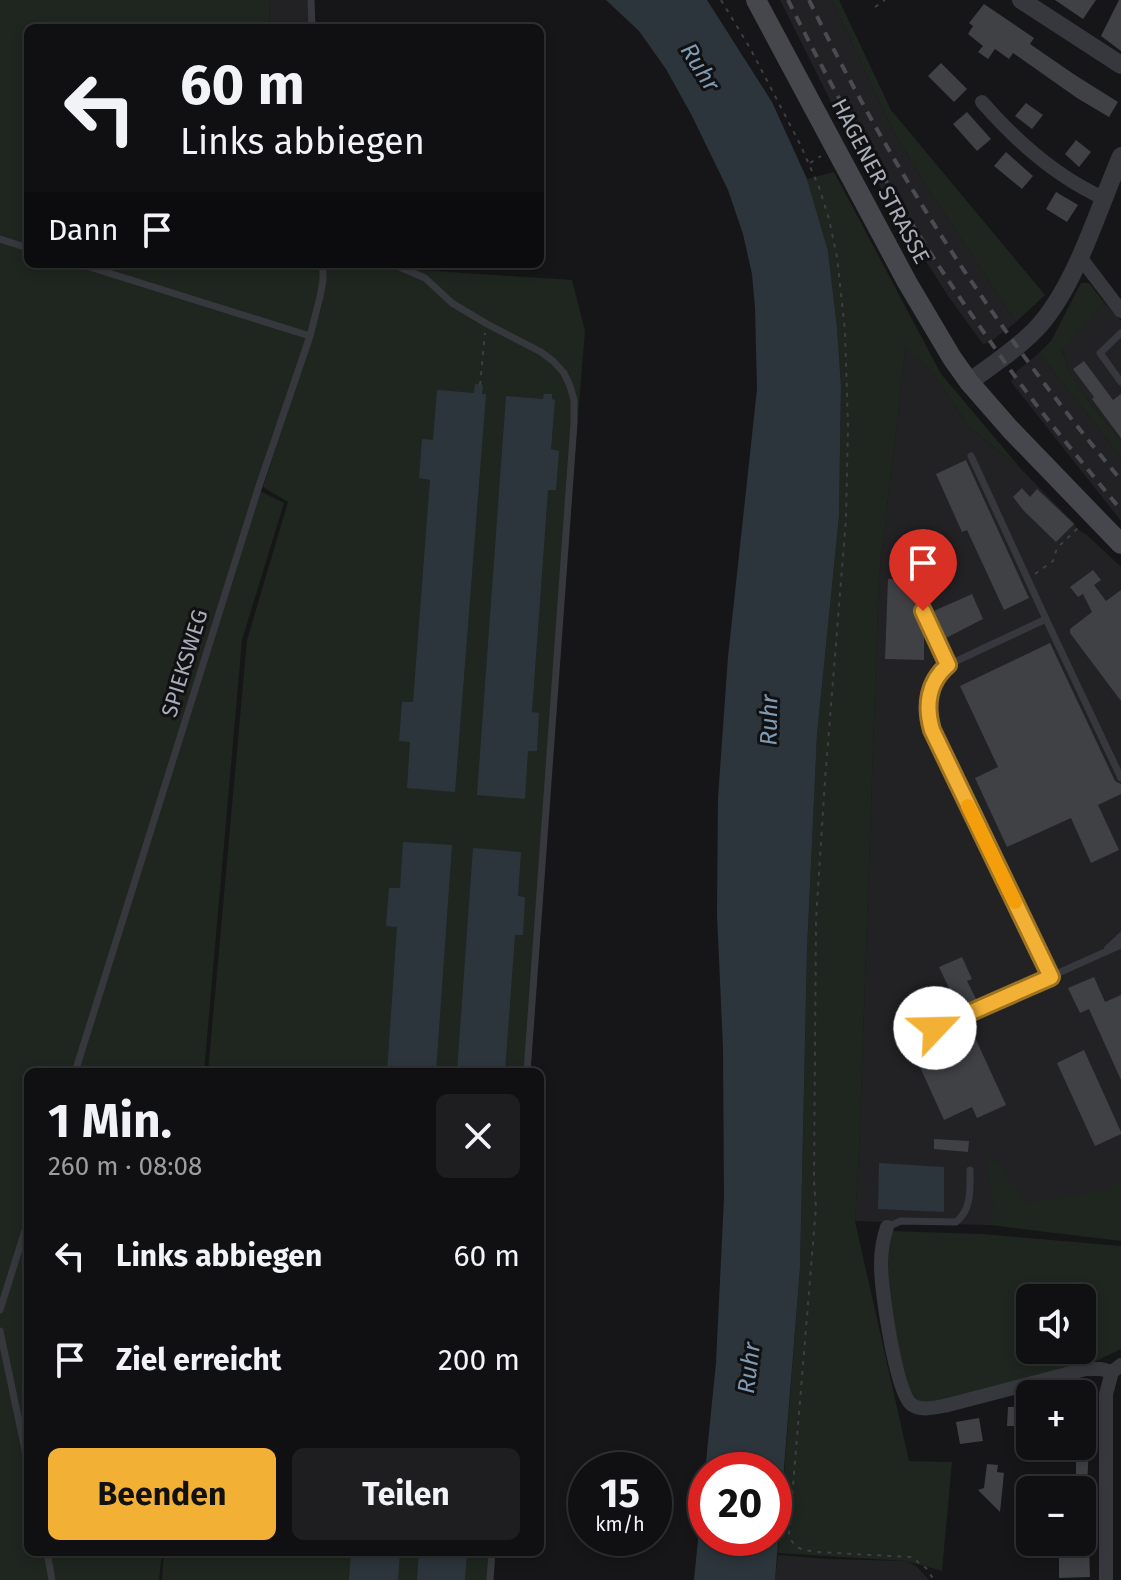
<!DOCTYPE html>
<html lang="de">
<head>
<meta charset="utf-8">
<style>
  body { margin:0; font-family:"Fira Sans",sans-serif; background:#1e1e20; color:#f1f3f6; height:100vh; display:flex; flex-direction:column; font-size:30px; white-space:nowrap }
  * { box-sizing:border-box; margin:0 }
  p { font-size:26px; color:#9c9d9f }
  .icon { flex:none; width:44px; height:44px; fill:none; stroke:currentColor; stroke-width:2; stroke-linecap:round; stroke-linejoin:round }
  .map { position:relative; flex:1; overflow:hidden }
  .details { position:absolute; left:24px; top:1068px; width:520px; height:488px; display:flex; flex-direction:column; background:#101012; border-radius:12px; box-shadow:0 4px 12px #0003,0 0 0 2px #303032 }
  .details>* { flex:none }
  .guide { position:absolute; left:24px; top:24px; width:520px; height:244px; border-radius:12px; box-shadow:0 4px 12px #0003,0 0 0 2px #303032; background:#101012; color:#f1f3f6; overflow:hidden }
  .fabs { position:absolute; left:1016px; top:1284px; display:grid; gap:16px }
  .fabs a { display:grid; place-items:center; width:80px; height:80px; border-radius:12px; background:#101012; box-shadow:0 4px 12px #0003,0 0 0 2px #303032; font-size:40px }
  .speed { position:absolute; left:568px; top:1452px; display:flex; gap:16px; font-size:40px; font-weight:700; text-align:center }
  .speed>* { display:grid; place-content:center; width:104px; height:104px; border-radius:50%; background:#101012; box-shadow:0 4px 12px #0003,0 0 0 2px #303032; line-height:1 }
  .speed small { font-size:20px; font-weight:400 }
  .speed .limit { border:12px solid #d22; background:#fff; color:#111 }
  .pin { position:absolute; display:grid; place-items:center; width:68px; height:68px; color:#fff; margin:-82px -34px; border-radius:50% 50% 50% 0; rotate:-45deg; box-shadow:0 0 8px #0007 }
  .pin .icon { rotate:45deg }
  .me { position:absolute; width:88px; margin:-44px; rotate:66deg; stroke-linejoin:round; filter:drop-shadow(0 0 6px #0008) }
  .turn { display:flex; align-items:center; gap:28px; height:168px; padding:0 24px; font-size:36px }
  .turn .icon { width:104px; height:104px; stroke-width:2.5 }
  .turn b { display:block; font-size:56px; line-height:68px }
  .then { display:flex; align-items:center; height:76px; padding:0 24px; background:#0003; gap:16px; font-size:30px }
  .round { display:grid; place-items:center; flex:none; width:84px; height:84px; border-radius:12px; background:#1e1e20 }
  .headline { display:flex; align-items:center; justify-content:space-between; height:136px; padding:0 24px }
  h1 { font-size:48px; font-weight:700; line-height:60px }
  .cta { display:flex; gap:16px; margin-top:auto; padding:16px 24px }
  .cta a { flex:1; height:92px; border-radius:12px; background:#f2b134; color:#111; font-size:32px; font-weight:700; line-height:92px; text-align:center }
  .cta a+a { background:#1e1e20; color:#f1f3f6 }
  ul { padding:0; list-style:none }
  li { display:flex; align-items:center; gap:24px; height:104px; padding:0 24px }
  li div { flex:1 }
  li b { display:block; font-size:30px }
  li em { font-style:normal }
  .map>svg:first-child { display:block }
  .built { fill:#222225 }
  .green { fill:#1e261f; fill-rule:evenodd }
  .water { fill:#2c353c; fill-rule:evenodd }
  .building { fill:#404145 }
  .lines { fill:none; stroke-linecap:round; stroke-linejoin:round }
  .path { stroke:#3d3f44; stroke-width:2; stroke-dasharray:4 6; stroke-linecap:butt }
  .service { stroke:#37383d; stroke-width:7 }
  .minor { stroke:#37383d; stroke-width:14 }
  .tertiary { stroke:#37383d; stroke-width:18 }
  .secondary { stroke:#45474d; stroke-width:20 }
  .rail { stroke:#4a4c52; stroke-width:4; stroke-dasharray:10 8; stroke-linecap:butt }
  .route-casing { stroke:#9d7322; stroke-width:20 }
  .route { stroke:#f2b134; stroke-width:14 }
  .slow { stroke:#f59e0b; stroke-width:14 }
  .labels { text-anchor:middle; stroke-width:6; stroke-linejoin:round; paint-order:stroke }
  .street-label { font-size:22px; fill:#a8adb8; stroke:#111113 }
  .water-label { font-size:24px; font-style:italic; fill:#7f9bb3; stroke:#111113 }
</style>
</head>
<body>
<div class="map">
<svg width="1121" height="1580" viewBox="0 0 1121 1580">
  <rect width="100%" height="100%" fill="#161618"/>
  <g class="built">
    <path d="M269,0H311L312,28H270Z"/>
    <path d="M780,0H832L891,127L928,189L1016,322L990,342L983,344L948,296L893,209L831,102Z"/>
    <path d="M1104,302L1121,321V441L1083,394L1067,367L1062,349Z"/>
    <path d="M906,344L936,377L968,426L1022,470L1075,524L1076,528L1087,535L1121,567V1229L855,1221L859,1153L879,575Z"/>
    <path d="M1039,353L1121,457V521L1011,382L1017,371Z"/>
    <path d="M778,1555L828,1559L907,1561L917,1567L929,1580H775Z"/>
  </g>
  <g class="green">
    <path d="M0,0H269L270,28H28V264H323L320,297L258,490L284,503L242,640L204,1072H28V1552H162L159,1580H0Z"/>
    <path d="M832,0H839L891,110L1045,295L1016,322L928,189L891,127Z"/>
    <path d="M834,172L941,374L1022,470L968,426L936,377L906,345L879,575L859,1153L855,1221L909,1461L952,1462L942,1571L906,1561L778,1553L800,1268L807,950L817,735L839,516L841,386L837,327L828,251L807,179Z"/>
    <path d="M376,267L572,280L585,331L524,1072H208L247,640L288,502L263,487L322,305L327,269Z"/>
    <path d="M1081,283H1089L1104,302L1062,350L1067,367L1083,394L1121,441V457L1039,353L1051,341Z"/>
    <path d="M987,1160L997,1161L1026,1203L1111,1189L1121,1176V1241L990,1225L993,1207Z"/>
    <path d="M891,1231L982,1234L1121,1246V1349L1088,1365L940,1402H918L904,1380L887,1280V1241ZM1030,1298H1082V1350H1030Z"/>
    <path d="M164,1552H493L491,1580H162Z"/>
  </g>
  <g class="water">
    <path d="M606,0H707L772,102L807,179L828,251L837,327L841,386L839,516L817,735L807,950L800,1268L775,1580H694L716,1363L724,1198L723,1048L717,914L718,798L728,657L757,389L755,307L752,274L743,234L728,190L692,116L666,69L639,31ZM774,1470V1538H706V1470Z"/>
    <path d="M475,384L483,385L482,394H486L455,792L407,788L410,742L399,741L402,702H413L430,480L419,478L422,439L433,440L437,390L474,393Z"/>
    <path d="M544,394H552V399L555,400L551,449L559,451L556,490H548L532,712L539,713L537,751H528L525,799L477,795L506,396L543,399Z"/>
    <path d="M403,842L452,845L436,1072H387L397,927L386,926L389,888H400Z"/>
    <path d="M473,848L521,852L518,896L525,897L523,935H515L505,1072H457Z"/>
    <path d="M879,1163L944,1167V1212L878,1209Z"/>
    <path d="M351,1552H400L398,1580H349Z"/>
    <path d="M419,1552H467L465,1580H417Z"/>
  </g>
  <g class="building">
    <path d="M1055,0H1096L1083,19Z"/>
    <path d="M1119,0H1121V51L1101,36Z"/>
    <path d="M984,4L1034,38L1030,44L1075,75L1118,102L1109,117L1077,98L1013,53L1009,59L995,49L988,59L978,52L983,46L968,34L973,26L969,23Z"/>
    <path d="M941,63L967,89L954,102L928,76Z"/>
    <path d="M1026,103L1043,115L1032,129L1015,116Z"/>
    <path d="M967,112L991,139L977,151L953,124Z"/>
    <path d="M1076,140L1091,152L1079,167L1065,154Z"/>
    <path d="M1006,152L1033,176L1022,189L994,166Z"/>
    <path d="M1056,192L1078,205L1067,222L1046,209Z"/>
    <path d="M1084,361L1113,400L1121,394V438L1092,399L1094,397L1073,369Z"/>
    <path d="M966,460L1029,598L1004,610L967,530L962,532L936,474Z"/>
    <path d="M1022,488L1030,497L1037,489L1074,524L1056,542L1024,511L1013,497Z"/>
    <path d="M1093,570L1101,580L1094,585L1106,601L1121,590V701L1070,633V629L1092,612L1083,594L1078,597L1070,587Z"/>
    <path d="M888,579L925,580L924,605L920,606L917,611L924,629V660L885,659Z"/>
    <path d="M972,594L983,619L946,638L934,611Z"/>
    <path d="M1050,643L1115,781L1121,784V794L1098,805L1119,850L1091,863L1071,818L1007,847L975,778L998,767L960,686Z"/>
    <path d="M962,957L972,979L967,981L977,1001L959,1009L939,967Z"/>
    <path d="M1094,977L1105,1002L1121,995V1080L1089,1009L1080,1013L1068,988Z"/>
    <path d="M972,1031L1006,1105L977,1118L972,1107L944,1120L915,1056L933,1048L929,1039L938,1034L943,1045Z"/>
    <path d="M1084,1050L1121,1132V1134L1095,1146L1057,1063Z"/>
    <path d="M934,1139L969,1141L968,1152L934,1149Z"/>
    <path d="M1008,1407H1024V1411L1030,1417V1438H1016V1426H1007Z"/>
    <path d="M979,1418L983,1441L960,1444L956,1422Z"/>
    <path d="M1070,1446H1089L1087,1486H1076V1459H1070Z"/>
    <path d="M987,1464L998,1465L997,1472L1004,1473L1000,1512L978,1490L984,1488Z"/>
    <path d="M1059,1542H1083V1546H1089L1090,1577L1059,1578Z"/>
  </g>
  <g class="lines">
    <g class="path">
      <path d="M721,0L750,48L800,144L819,187L829,219L837,257L845,331L848,427L846,519L825,780L816,920L814,1181L816,1207L789,1534C793,1549 803,1550 816,1552L911,1557L926,1568L934,1580"/>
      <path d="M875,7L885,0"/>
      <path d="M810,163L821,156"/>
      <path d="M480,385L485,333"/>
      <path d="M1035,574L1053,561L1057,548L1081,525"/>
    </g>
    <g class="service">
      <path d="M311,0L312,28"/>
      <path d="M0,239L28,248"/>
      <path d="M80,264L310,336"/>
      <path d="M386,264L397,266L425,278L452,303L487,324L541,352L553,361L564,373L570,386L574,400V423L527,1072"/>
      <path d="M1121,333L1100,353L1121,382"/>
      <path d="M971,456L1046,619"/>
      <path d="M923,611L948,665"/>
      <path d="M1108,948L1121,936"/>
      <path d="M1051,977L932,730C926,706 928,682 948,665L1046,619L1121,778"/>
      <path d="M935,1028L1121,945"/>
      <path d="M75,1072L258,489L310,336L320,297L323,280V264"/>
      <path d="M887,1227L901,1221L956,1222C972,1209 970,1189 970,1170"/>
      <path d="M0,1310L28,1221"/>
      <path d="M0,1331L28,1464"/>
      <path d="M47,1552L52,1580"/>
      <path d="M490,1580L492,1552"/>
    </g>
    <g class="minor">
      <path d="M982,102C1016,141 1055,176 1103,198"/>
      <path d="M1080,257L1121,311"/>
      <path d="M887,1227C883,1239 881,1251 881,1264C881,1288 895,1389 911,1404C921,1412 937,1407 948,1405L1086,1369H1101L1112,1372"/>
      <path d="M1106,1580V1394L1112,1372L1121,1365"/>
    </g>
    <g class="tertiary">
      <path d="M1021,0L1121,65"/>
      <path d="M969,382C992,365 1017,349 1037,328C1076,286 1098,209 1121,156"/>
    </g>
    <path class="secondary" d="M756,0L907,282L952,358L969,382L1010,429L1121,544"/>
    <g class="rail">
      <path d="M788,0C847,119 913,233 990,341C1030,400 1076,455 1121,510"/>
      <path d="M809,0C893,173 998,333 1121,480"/>
    </g>
  </g>
  <g class="lines">
    <defs>
      <path id="route" d="M923,611L948,665C928,682 925,706 932,730L1051,977L935,1028"/>
    </defs>
    <use href="#route" class="route-casing"/>
    <use href="#route" class="route"/>
    <path class="slow" d="M968,806L1015,902"/>
  </g>
  <g class="labels">
    <g class="street-label">
      <text transform="translate(881 181) rotate(62)" y="8">HAGENER STRASSE</text>
      <text transform="translate(184 663) rotate(-73)" y="8">SPIEKSWEG</text>
    </g>
    <g class="water-label">
      <text transform="translate(700 67) rotate(58)" y="8">Ruhr</text>
      <text transform="translate(769 720) rotate(-89)" y="8">Ruhr</text>
      <text transform="translate(749 1368) rotate(-83)" y="8">Ruhr</text>
    </g>
  </g>
</svg>
<div class="fabs">
<a><svg class="icon" aria-label="sound" viewBox="0 0 24 24"><path d="M4 9h4l5-4v14l-5-4H4zM17 9q2 3 0 6"/></svg></a>
<a>+</a>
<a>−</a>
</div>
<div class="speed"><div>15<small>km/h</small></div><div class="limit">20</div></div>
<div class="pin" style="left:923px;top:611px;background:#d93025"><svg class="icon" aria-label="arrive" viewBox="0 0 24 24"><path d="M6 21V4h12l-3 4 3 4H6"/></svg></div>
<svg class="me" style="left:935px;top:1028px" viewBox="-20 -20 40 40"><circle r="19" fill="#fff"/><path d="M0-13L10 11 0 6-10 11z" fill="#f2b134"/></svg>
<div class="guide">
<div class="turn"><svg class="icon" aria-label="left" viewBox="0 0 24 24"><path d="M17 20v-9H6M10 6l-5 5 5 5"/></svg><div><b>60 m</b>Links abbiegen</div></div>
<div class="then">Dann<svg class="icon" aria-label="arrive" viewBox="0 0 24 24"><path d="M6 21V4h12l-3 4 3 4H6"/></svg></div>
</div>
<section class="details">
<div class="headline"><div><h1>1 Min.</h1><p>260 m · 08:08</p></div><a class="round"><svg class="icon" aria-label="close" viewBox="0 0 24 24"><path d="M6 6l12 12M18 6L6 18"/></svg></a></div>
<ul>
<li><svg class="icon" aria-label="left" viewBox="0 0 24 24"><path d="M17 20v-9H6M10 6l-5 5 5 5"/></svg><div><b>Links abbiegen</b></div><em>60 m</em></li>
<li><svg class="icon" aria-label="arrive" viewBox="0 0 24 24"><path d="M6 21V4h12l-3 4 3 4H6"/></svg><div><b>Ziel erreicht</b></div><em>200 m</em></li>
</ul>
<div class="cta"><a>Beenden</a><a>Teilen</a></div>
</section>
</div>
</body>
</html>
